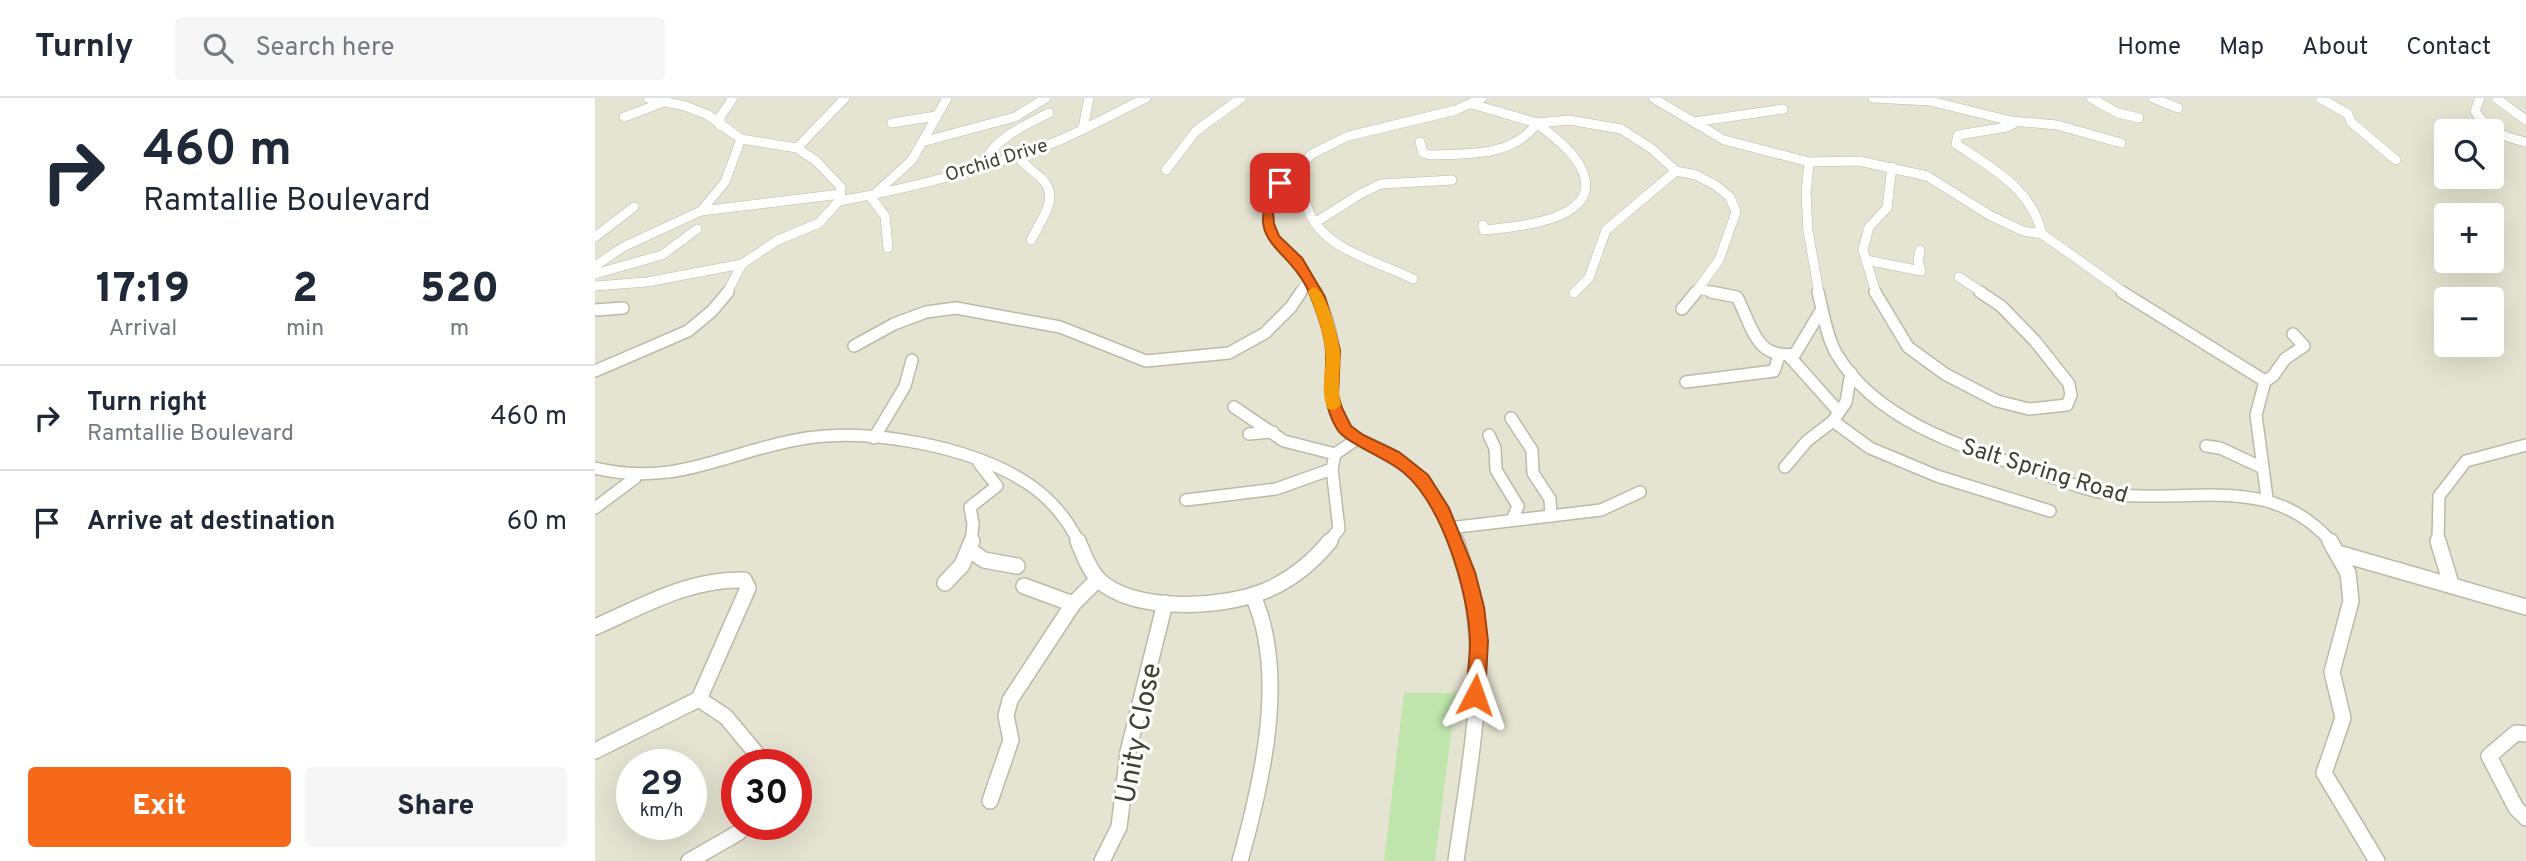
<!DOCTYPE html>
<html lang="en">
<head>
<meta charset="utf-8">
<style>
  body { margin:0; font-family:Overpass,sans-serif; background:#f6f6f7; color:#1f2937; height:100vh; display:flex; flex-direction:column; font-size:26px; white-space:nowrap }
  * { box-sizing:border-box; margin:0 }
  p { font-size:23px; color:#747a83 }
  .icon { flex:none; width:38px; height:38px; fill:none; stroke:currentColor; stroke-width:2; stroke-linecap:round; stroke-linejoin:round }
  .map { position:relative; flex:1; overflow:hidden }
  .drawer { display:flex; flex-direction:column; background:#fff; width:595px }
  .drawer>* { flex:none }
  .guide { background:#fff; color:#1f2937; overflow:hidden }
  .controls { position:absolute; left:1839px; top:21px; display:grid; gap:14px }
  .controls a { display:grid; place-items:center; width:70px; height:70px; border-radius:7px; background:#fff; box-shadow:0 7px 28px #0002; font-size:35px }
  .speed { position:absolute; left:21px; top:651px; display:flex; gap:14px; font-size:35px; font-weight:700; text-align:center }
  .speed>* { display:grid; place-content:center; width:91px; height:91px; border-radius:50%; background:#fff; box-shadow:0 7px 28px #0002; line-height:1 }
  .speed small { font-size:18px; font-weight:400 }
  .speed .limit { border:10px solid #d22; background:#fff; color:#111 }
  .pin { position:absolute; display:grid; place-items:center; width:60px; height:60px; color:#fff; margin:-30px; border-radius:14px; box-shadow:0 4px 10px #0006 }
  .me { position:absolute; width:77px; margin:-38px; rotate:4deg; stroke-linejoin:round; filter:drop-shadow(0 0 5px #0008) }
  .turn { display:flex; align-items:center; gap:24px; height:147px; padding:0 28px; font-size:32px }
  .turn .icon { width:91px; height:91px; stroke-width:2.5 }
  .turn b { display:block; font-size:49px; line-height:60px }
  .eta { display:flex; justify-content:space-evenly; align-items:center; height:119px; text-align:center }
  .eta b { font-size:42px; font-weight:800; line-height:49px }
  .primary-button { display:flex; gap:14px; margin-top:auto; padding:14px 28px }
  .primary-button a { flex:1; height:80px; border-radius:7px; background:#f46a18; color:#fff; font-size:28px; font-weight:800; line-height:80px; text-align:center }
  .primary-button a+a { background:#f6f6f7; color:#1f2937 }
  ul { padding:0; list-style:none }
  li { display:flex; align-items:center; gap:21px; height:105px; padding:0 28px; border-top:2px solid #e0e1e3 }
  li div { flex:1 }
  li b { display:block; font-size:26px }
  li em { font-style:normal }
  header { display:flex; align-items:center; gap:42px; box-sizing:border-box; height:98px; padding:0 35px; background:#fff; border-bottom:2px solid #e0e1e3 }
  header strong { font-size:33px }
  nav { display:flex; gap:38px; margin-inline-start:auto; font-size:24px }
  .search { width:490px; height:63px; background:#f6f6f7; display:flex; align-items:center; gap:18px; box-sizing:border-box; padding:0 24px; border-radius:7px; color:#747a83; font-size:26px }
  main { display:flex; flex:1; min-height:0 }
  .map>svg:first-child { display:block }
  .residential { fill:#e5e3d2; fill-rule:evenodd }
  .green { fill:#c0e5ad }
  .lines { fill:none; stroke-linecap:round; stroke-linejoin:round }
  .minor-far2-casing { stroke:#bcbaa7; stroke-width:10 }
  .minor-far1-casing { stroke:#bcbaa7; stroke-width:14 }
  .minor-casing { stroke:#bcbaa7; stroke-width:18 }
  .minor-far2 { stroke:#fff; stroke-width:9 }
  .minor-far1 { stroke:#fff; stroke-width:11 }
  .minor { stroke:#fff; stroke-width:15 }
  .route { fill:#f46a18; stroke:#9f4510; stroke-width:2 }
  .slow { fill:#f59e0b }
  .labels { text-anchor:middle; stroke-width:6; stroke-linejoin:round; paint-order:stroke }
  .far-street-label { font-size:19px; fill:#434134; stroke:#fff }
  .street-label { font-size:23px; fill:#434134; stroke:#fff }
  .near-street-label { font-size:28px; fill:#434134; stroke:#fff }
</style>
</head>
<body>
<header>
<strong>Turnly</strong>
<div class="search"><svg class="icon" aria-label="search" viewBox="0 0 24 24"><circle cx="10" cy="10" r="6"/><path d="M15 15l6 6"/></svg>Search here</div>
<nav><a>Home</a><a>Map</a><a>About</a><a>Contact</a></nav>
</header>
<main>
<section class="drawer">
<div class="guide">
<div class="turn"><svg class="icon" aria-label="right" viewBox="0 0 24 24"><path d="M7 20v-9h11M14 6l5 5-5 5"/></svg><div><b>460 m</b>Ramtallie Boulevard</div></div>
</div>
<div class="eta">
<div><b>17:19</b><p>Arrival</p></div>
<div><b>2</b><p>min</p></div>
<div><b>520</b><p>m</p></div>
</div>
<ul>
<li><svg class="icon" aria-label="right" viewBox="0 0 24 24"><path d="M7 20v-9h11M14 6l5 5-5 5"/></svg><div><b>Turn right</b><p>Ramtallie Boulevard</p></div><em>460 m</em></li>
<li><svg class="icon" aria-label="arrive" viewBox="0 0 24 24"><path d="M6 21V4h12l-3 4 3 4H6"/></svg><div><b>Arrive at destination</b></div><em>60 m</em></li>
</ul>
<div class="primary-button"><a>Exit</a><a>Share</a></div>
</section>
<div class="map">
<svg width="1931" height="763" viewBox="0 0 1931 763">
  <rect width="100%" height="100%" fill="#f1f0e4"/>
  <path class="residential" d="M0,0H1931V763H0ZM1852,33H1897V79H1852ZM1852,117H1897V163H1852ZM1852,201H1897V247H1852ZM37,667H96V726H37ZM142,667H201V726H142Z"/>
  <path class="green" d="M809,595H861L840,763H789Z"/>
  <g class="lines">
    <defs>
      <g id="minor-far2">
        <path d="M53,0L90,8L113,17L146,41L202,50L221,63L246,89L244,103L224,125L183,142L147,166L132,195"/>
        <path d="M1058,0L1129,42L1214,64L1211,95L1213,133L1224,195"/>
        <path d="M1278,0L1335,3L1416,23L1418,26L1412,29L1363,37L1361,46C1397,70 1437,91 1447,136"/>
        <path d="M1496,0L1523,15L1544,20"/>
        <path d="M1558,0L1583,10"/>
        <path d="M1725,0L1753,16L1756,24L1801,62"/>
        <path d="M1885,0L1880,13C1892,33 1909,39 1931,44"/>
        <path d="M1901,0L1931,22"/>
        <path d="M877,6L942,25L974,22L1026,31L1057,51L1081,73L1101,77L1120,87L1135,99L1141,114L1124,162L1103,191L1124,195"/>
        <path d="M29,19L69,4"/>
        <path d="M1416,23L1462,27L1526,45"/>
        <path d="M1099,24L1188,11"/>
        <path d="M297,25L341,18"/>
        <path d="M125,28V19L138,0"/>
        <path d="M488,30L494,0"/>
        <path d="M327,44L420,19L451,0"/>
        <path d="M825,44L828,55L835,57C873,56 918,59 942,25C957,38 979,53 987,72C1010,123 919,129 889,132L888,127"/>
        <path d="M202,50L250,0"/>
        <path d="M423,58C430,69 439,73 447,81C466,100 445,123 436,142"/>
        <path d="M1214,64L1264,63L1332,78L1396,118L1428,133L1447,136L1530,195"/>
        <path d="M388,66C400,40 430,27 454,15"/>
        <path d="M704,66C707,82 708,99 714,114C729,152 785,164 818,181"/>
        <path d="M571,72L601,33L646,0"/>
        <path d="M282,94L317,62L352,0"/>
        <path d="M275,98L290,118L293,150"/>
        <path d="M244,103C313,91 399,69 463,43C493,30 522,14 551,0"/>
        <path d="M106,113L246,96"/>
        <path d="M721,124L767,95L786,86L857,82"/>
        <path d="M0,139L39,109"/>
        <path d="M1271,162L1326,173L1323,163L1325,152"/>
        <path d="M0,168L28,149L106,113L130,84L146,41"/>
        <path d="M0,176L67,157L102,131"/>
        <path d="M1364,179L1388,195"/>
        <path d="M0,188L52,184L147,166"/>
        <path d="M705,195L713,182"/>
        <path d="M722,195L706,168L681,141L673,127L675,105L687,84L717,56L753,38L861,12L887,0"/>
        <path d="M979,195L994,180L1011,132L1081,73"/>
        <path d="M1100,195L1103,191"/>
        <path d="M1281,195L1268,152L1274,129L1292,110L1297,69"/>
      </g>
      <g id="minor-far1">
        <path d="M721,194C729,211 736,231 738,250C740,275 731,302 745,324C757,343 777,346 795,356C829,374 848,410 861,445"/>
        <path d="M1116,194L1142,199C1157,227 1160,262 1200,256L1227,211"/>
        <path d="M1223,194C1228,213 1231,237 1241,255C1279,321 1364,348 1432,370C1461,380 1492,394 1523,397C1600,404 1679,376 1737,445"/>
        <path d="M1280,194L1313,249L1350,276L1402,303L1434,311L1472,307L1476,297L1474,286L1440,243L1406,208L1385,194"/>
        <path d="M1527,194L1670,283L1661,317L1672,400"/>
        <path d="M1087,211L1101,194"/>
        <path d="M0,212L28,210"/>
        <path d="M259,248L299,226L331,214L361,210L465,229L551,263L634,255L670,235L696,209L706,194"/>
        <path d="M1194,258L1244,314"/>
        <path d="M0,273L93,233L117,213L133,194"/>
        <path d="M1670,283L1678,278L1690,261L1709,248L1698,236"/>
        <path d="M1091,284L1179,273L1184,258"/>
        <path d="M639,309L689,343L740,356"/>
        <path d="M916,320L937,352L938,375L955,401L956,418"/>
        <path d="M1238,323L1275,350L1342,378L1455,413"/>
        <path d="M654,336L678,334"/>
        <path d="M894,337L900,350L901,372L923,408L917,422"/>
        <path d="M279,340L310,288L317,262"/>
        <path d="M1611,348L1625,350L1668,370"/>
        <path d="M1190,369L1212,343L1238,323L1251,304L1256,275"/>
        <path d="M0,370C86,390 132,352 212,340C277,330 377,349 432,385C455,400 472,420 484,445"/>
        <path d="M591,402L681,391L737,371"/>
        <path d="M0,410L40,380"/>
        <path d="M854,430L1006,412L1045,394"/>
        <path d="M376,445L378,426L375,409L402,388L384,365"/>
        <path d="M733,445L744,431L737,371L740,356L762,341"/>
        <path d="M1843,445L1844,398L1871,363L1931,347"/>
      </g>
      <g id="minor">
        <path d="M483,443C488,455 493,470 503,481C537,516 631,510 672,492C697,481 718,464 735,443"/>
        <path d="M861,443C868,465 876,487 879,510C891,590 872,684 861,763"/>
        <path d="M1735,443L1753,475L1756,503L1737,574L1748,620L1729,675L1782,763"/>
        <path d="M1843,443L1856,486"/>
        <path d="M375,452L389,462L422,468"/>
        <path d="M1746,456L1931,509"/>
        <path d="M350,485L367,467L377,443"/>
        <path d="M429,488L478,506"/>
        <path d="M0,529C48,508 95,480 149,482L153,490L104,601L131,619L171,667"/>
        <path d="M1931,636L1921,635L1894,658L1921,710L1931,720"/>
        <path d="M0,653L104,601"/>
        <path d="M395,703L416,642L411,618L415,602L478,506L503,481"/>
        <path d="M94,763L143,735L151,726"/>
        <path d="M507,763L524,729L533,654L570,505"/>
        <path d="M645,763C667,684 693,576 658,498"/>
      </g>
    </defs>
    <use href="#minor-far2" class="minor-far2-casing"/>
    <use href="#minor-far1" class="minor-far1-casing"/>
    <use href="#minor" class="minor-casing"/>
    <use href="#minor-far2" class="minor-far2"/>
    <use href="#minor-far1" class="minor-far1"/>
    <use href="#minor" class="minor"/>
  </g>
  <path class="route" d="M681,83L691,85L678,114L679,126L684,138L707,160L730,199L745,252L743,297L747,310L756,328L768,337L804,354L833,377L854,410L880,474L889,509L893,543L890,597L887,603L880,605L874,603L871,597C872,580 875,562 875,544C874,494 847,406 808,374C792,360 750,345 742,331C725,301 732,285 731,253C730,237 723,217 717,202C698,146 643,149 681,83Z"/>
  <path class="slow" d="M719,189C732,193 743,239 745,253C746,271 741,289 746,307L739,312L733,311C724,292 733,271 730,251C728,231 720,211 713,193Z"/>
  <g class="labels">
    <g class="far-street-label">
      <text transform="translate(401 61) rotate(-17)" y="7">Orchid Drive</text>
    </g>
    <g class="street-label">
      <text transform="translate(1450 372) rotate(17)" y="8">Salt Spring Road</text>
    </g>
    <g class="near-street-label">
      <text transform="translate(542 635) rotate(-79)" y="10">Unity Close</text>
    </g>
  </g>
</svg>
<div class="controls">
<a><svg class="icon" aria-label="search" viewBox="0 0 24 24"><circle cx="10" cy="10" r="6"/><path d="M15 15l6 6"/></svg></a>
<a>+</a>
<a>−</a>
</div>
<div class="speed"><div>29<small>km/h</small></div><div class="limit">30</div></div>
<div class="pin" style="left:685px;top:85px;background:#d93025"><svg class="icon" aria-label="arrive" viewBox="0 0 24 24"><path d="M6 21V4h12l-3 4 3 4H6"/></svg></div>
<svg class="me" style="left:880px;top:597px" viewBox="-20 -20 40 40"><path d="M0-17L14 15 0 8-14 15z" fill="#f46a18" stroke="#fff" stroke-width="4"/></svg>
</div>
</main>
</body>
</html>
